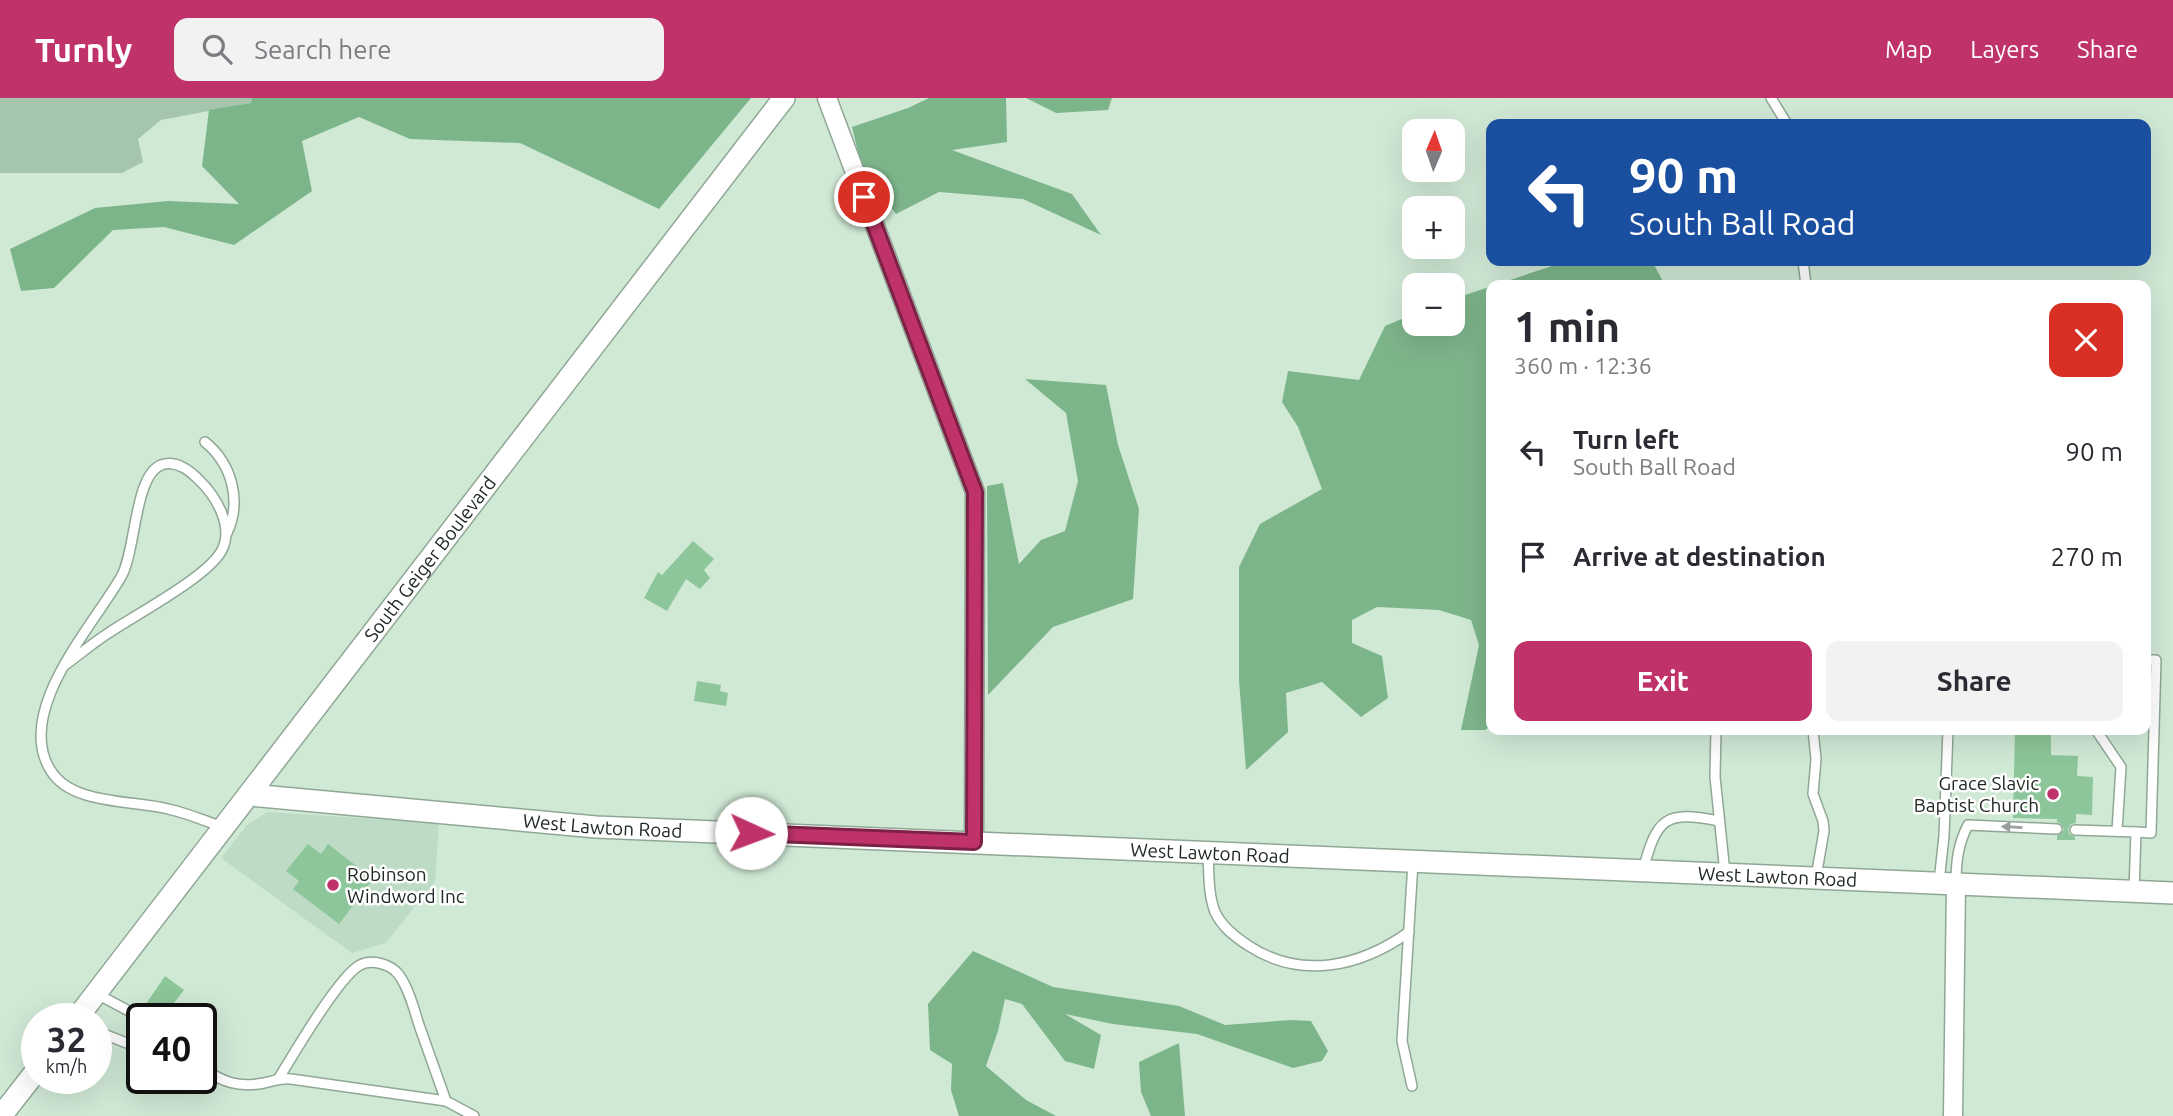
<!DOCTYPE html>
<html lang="en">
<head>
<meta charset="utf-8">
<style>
  body { margin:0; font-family:Ubuntu,sans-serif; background:#f2f2f3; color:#2b2b33; height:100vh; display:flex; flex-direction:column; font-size:26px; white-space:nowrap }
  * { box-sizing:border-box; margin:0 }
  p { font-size:23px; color:#7c7c81 }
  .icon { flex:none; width:38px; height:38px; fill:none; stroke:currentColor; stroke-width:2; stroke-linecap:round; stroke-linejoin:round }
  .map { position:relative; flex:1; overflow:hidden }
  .sheet { position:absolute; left:1486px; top:182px; width:665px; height:455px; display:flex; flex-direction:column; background:#fff; border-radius:14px; box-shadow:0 7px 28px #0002 }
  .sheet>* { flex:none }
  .banner { position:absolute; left:1486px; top:21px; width:665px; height:147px; border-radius:14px; box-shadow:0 7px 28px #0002; background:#1a4fa0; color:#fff; overflow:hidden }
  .needle { width:46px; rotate:2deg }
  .controls { position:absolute; left:1402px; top:21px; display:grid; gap:14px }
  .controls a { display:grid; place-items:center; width:63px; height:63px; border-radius:14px; background:#fff; box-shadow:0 7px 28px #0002; font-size:35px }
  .speed { position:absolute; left:21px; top:905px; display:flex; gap:14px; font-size:35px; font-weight:700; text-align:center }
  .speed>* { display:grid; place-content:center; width:91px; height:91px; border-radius:50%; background:#fff; box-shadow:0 7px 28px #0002; line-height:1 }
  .speed small { font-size:18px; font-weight:400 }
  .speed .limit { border:4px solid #111; border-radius:10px; background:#fff; color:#111 }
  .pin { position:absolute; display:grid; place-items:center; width:60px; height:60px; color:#fff; margin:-30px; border:4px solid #fff; border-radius:50%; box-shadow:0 2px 7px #0007 }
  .me { position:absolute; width:77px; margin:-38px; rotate:92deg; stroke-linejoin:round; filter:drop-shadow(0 0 5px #0008) }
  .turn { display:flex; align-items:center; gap:24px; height:147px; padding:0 28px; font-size:32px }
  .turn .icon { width:91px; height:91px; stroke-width:2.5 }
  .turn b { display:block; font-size:49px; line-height:60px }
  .round { display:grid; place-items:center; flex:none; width:74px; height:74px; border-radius:14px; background:#f2f2f3 }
  .summary { display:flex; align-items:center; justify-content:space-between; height:119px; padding:0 28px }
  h1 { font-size:42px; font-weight:700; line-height:52px }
  .button { display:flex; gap:14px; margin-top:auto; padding:14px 28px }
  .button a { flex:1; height:80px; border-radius:14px; background:#bf336a; color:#fff; font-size:28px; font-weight:700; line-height:80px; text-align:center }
  .button a+a { background:#f2f2f3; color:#2b2b33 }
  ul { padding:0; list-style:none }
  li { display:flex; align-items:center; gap:21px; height:105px; padding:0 28px }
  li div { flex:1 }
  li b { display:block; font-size:26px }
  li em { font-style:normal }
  header { display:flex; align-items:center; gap:42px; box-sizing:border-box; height:98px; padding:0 35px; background:#bf336a; color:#fff }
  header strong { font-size:33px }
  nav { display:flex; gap:38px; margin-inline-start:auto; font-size:24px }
  .search { width:490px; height:63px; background:#f2f2f3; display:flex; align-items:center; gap:18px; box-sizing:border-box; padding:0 24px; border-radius:14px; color:#7c7c81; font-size:26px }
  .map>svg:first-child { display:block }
  .built { fill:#bedcc5 }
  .green { fill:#a5c6ac }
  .forest { fill:#7db58b }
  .building { fill:#8dc69a }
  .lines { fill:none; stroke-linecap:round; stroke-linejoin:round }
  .service-casing { stroke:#90a795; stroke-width:12 }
  .minor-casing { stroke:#90a795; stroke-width:21 }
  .tertiary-casing { stroke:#90a795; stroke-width:24 }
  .service { stroke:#fff; stroke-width:9 }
  .minor { stroke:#fff; stroke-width:18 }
  .tertiary { stroke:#fff; stroke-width:21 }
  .oneway { fill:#9b9f9c }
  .route-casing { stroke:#7c2145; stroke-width:18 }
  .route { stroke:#bf336a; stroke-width:12 }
  .poi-dot { fill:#bf336a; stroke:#fff; stroke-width:2.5 }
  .labels { text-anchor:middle; stroke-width:5; stroke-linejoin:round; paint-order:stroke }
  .street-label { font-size:19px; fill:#212a23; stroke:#fff }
  .poi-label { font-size:19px; fill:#212a23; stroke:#fff; text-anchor:end }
</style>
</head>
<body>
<header>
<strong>Turnly</strong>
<div class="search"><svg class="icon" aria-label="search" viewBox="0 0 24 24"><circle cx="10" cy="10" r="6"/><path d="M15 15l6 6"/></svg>Search here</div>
<nav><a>Map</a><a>Layers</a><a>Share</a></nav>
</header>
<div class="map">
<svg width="2173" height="1018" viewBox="0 0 2173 1018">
  <rect width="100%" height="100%" fill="#d0e9d5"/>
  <path class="built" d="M267,714L439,725L435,783L386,845L352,855L221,760L247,727Z"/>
  <path class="green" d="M0,0H252L251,5L161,22L138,41L143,64L122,75H0Z"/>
  <g class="forest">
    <path d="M252,0H751L659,111L520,45L410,41L359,19L302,43L312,93L234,147L164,129L113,132L54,190L21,193L10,151L95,110L168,103L239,106L202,68L209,12L251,5Z"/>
    <path d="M929,0H1006L1007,44L952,52L1072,96L1101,137L1023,101L939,94L896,116L861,67L852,29L908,10Z"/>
    <path d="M1026,0H1112L1108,12L1056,15Z"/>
    <path d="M1567,163H1652L1665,187H1491V628L1485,632H1461L1479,547L1471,522L1439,512L1377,509L1352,522V545L1382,558L1388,600L1361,619L1322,584L1286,595L1288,634L1246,672L1239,582V469L1260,426L1322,391L1298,329L1282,304L1288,273L1359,282L1385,228L1414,216V226H1452L1453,201Z"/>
    <path d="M1025,281L1106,287L1118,347L1139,411L1133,501L1053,529L988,597L987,388L1003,385L1019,466L1041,442L1065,433L1078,383L1066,315Z"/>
    <path d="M973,853L1053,889L1179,908L1225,927L1291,922L1311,923L1328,953L1322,963L1293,970L1197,936L1113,926L1065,916L1101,937L1094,971L1065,963L1022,906L1005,901L998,933L986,968L1026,1002L1056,1018H959L951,992L952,966L930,952L928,906Z"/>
    <path d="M1179,945L1185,1018H1151L1141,994L1139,964Z"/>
  </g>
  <g class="building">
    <path d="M693,443L714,461L704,472L710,480L700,491L686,481L667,513L644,500L658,474L662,477Z"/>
    <path d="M697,583L721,587L720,593L728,595L726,608L694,603Z"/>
    <path d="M2015,632H2051V657L2078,658L2077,678L2093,679L2092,717L2076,716V725L2071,726L2068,731L2069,736L2075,739V742H2057V738L2062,735L2064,731L2061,726L2057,724V721L2013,720Z"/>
    <path d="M308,746L321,756L328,746L373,781L339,826L293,791L299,783L286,773Z"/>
    <path d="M165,878L184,892L164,918L146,906Z"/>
  </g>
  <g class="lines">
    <defs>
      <g id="service">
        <path d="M1771,0L1787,26"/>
        <path d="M1803,163L1806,187"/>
        <path d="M205,344C232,366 242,403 227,435"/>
        <path d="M65,567C79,557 93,545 107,536C135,517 208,479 222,452C234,428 216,398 198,381C189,372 175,362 161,367C134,378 136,454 121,479C93,528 13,614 51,673C72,707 133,702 168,711C187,715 205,723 223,729"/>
        <path d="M1716,632L1715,679L1725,775"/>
        <path d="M1813,632L1816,661L1813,696L1823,723L1824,733L1816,779"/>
        <path d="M2096,632L2121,669L2117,733"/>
        <path d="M2075,732L2136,734L2134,793"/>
        <path d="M2136,734L2151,735L2156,562H2146"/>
        <path d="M1208,755C1209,774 1208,796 1215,814C1222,829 1235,839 1249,848C1301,882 1360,869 1409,834"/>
        <path d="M1643,772C1657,720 1665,712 1719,723"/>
        <path d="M1939,784L1944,738L1948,632"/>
        <path d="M1956,785C1956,764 1958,746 1968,727L2057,731"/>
        <path d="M97,896L142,920"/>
        <path d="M96,933L142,951"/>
        <path d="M201,969C222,984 238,990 264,985C273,983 281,980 291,981L446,1003L474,1018"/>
        <path d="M279,980C293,957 339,878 360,867C372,861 391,866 399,877C409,891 414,911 419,927C428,952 437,978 446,1003"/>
        <path d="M1412,988L1402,943L1413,764"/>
      </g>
      <g id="minor">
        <path d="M827,0L975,394L974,744"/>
        <path d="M1953,1018L1956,785"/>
      </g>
      <g id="tertiary">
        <path id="s1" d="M250,697L596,729L2173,795"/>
        <path id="s2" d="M77,920L784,0"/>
        <path d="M1,1018L37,972"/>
      </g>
    </defs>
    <use href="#service" class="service-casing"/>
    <use href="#minor" class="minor-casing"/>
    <use href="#tertiary" class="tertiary-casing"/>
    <use href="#service" class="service"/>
    <use href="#minor" class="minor"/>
    <use href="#tertiary" class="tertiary"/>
  </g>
  <defs><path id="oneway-solid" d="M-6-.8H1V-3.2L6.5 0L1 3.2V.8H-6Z" transform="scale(1.75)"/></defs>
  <use class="oneway" href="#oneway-solid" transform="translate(2012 729) rotate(-177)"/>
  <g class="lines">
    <defs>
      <path id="route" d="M751,735L974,744L975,394L864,99"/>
    </defs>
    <use href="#route" class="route-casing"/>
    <use href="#route" class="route"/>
  </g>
  <g class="poi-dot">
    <circle cx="2053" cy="696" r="7"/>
    <circle cx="333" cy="787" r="7"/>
  </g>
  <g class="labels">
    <g class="street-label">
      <text dy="7" stroke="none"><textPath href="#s2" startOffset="579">South Geiger Boulevard</textPath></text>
      <text dy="7" stroke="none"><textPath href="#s1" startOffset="354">West Lawton Road</textPath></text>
      <text dy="7" stroke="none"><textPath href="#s1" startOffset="962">West Lawton Road</textPath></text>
      <text dy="7" stroke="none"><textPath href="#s1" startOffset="1530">West Lawton Road</textPath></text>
    </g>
    <g class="poi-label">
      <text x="2039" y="692">Grace Slavic<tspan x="2039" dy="22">Baptist Church</tspan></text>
      <text x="347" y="783" text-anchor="start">Robinson<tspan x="347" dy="22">Windword Inc</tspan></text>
    </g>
  </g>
</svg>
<div class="controls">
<a><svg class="needle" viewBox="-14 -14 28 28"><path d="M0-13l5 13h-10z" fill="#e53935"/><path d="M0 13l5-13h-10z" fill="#7c7c81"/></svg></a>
<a>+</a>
<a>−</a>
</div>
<div class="speed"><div>32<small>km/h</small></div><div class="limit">40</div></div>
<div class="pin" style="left:864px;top:99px;background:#d93025"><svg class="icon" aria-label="arrive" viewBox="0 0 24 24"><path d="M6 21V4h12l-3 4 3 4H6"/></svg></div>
<svg class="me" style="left:751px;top:735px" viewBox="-20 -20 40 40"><circle r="19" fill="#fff"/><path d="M0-13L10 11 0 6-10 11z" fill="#bf336a"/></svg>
<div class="banner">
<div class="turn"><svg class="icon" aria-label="left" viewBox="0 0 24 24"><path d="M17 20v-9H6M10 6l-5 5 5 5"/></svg><div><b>90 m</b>South Ball Road</div></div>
</div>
<section class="sheet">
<div class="summary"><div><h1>1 min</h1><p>360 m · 12:36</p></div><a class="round" style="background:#d93025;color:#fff"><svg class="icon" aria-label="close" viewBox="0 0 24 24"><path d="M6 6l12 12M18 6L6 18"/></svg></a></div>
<ul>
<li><svg class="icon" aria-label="left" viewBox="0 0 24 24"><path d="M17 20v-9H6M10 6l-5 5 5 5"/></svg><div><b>Turn left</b><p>South Ball Road</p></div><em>90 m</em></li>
<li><svg class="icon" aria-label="arrive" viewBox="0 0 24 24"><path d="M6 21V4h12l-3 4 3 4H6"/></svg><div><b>Arrive at destination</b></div><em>270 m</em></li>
</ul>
<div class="button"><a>Exit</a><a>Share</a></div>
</section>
</div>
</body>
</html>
